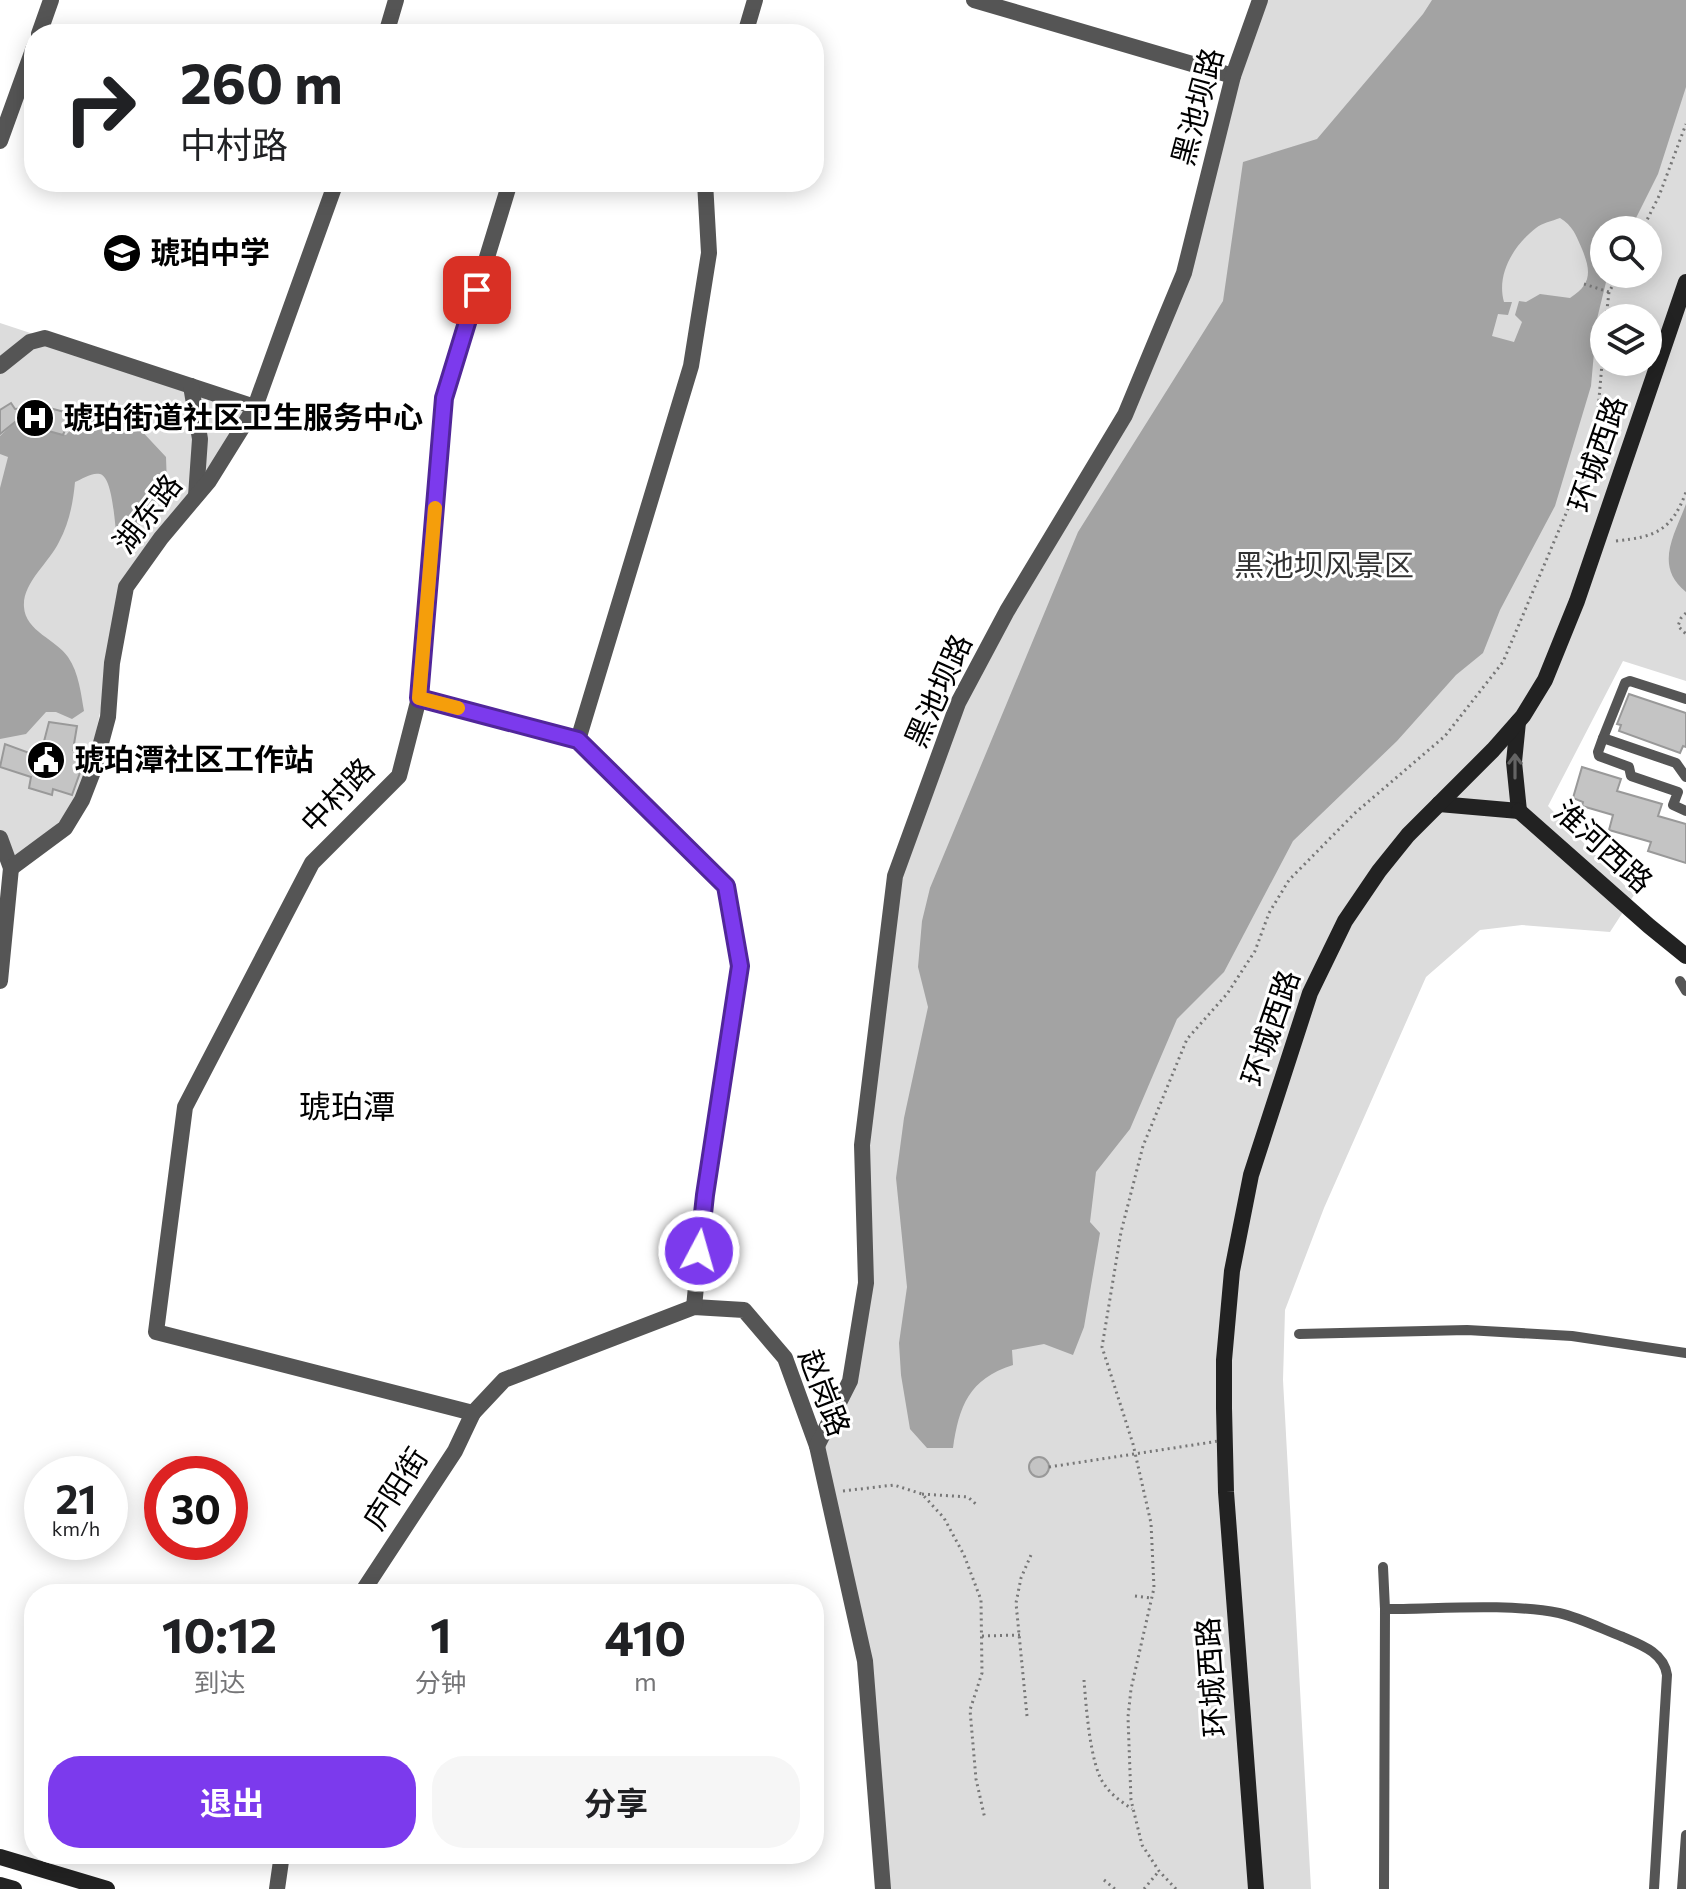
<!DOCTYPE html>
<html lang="zh">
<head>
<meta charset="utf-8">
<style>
  body { margin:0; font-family:Commissioner,"Noto Sans SC",sans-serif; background:#f6f6f6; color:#202124; height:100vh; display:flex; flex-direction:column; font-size:30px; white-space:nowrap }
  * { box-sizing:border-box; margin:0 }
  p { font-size:26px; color:#757577 }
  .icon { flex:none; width:44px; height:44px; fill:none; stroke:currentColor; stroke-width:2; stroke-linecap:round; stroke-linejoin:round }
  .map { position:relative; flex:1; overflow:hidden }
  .drawer { position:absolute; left:24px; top:1584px; width:800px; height:280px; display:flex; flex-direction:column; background:#fff; border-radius:32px; box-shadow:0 4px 20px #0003 }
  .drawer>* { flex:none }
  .banner { position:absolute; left:24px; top:24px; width:800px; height:168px; border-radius:32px; box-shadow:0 4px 20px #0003; background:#fff; color:#202124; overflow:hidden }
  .fabs { position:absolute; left:1590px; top:216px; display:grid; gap:16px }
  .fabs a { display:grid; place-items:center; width:72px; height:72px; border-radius:50%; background:#fff; box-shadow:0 4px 20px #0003; font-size:40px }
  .speed { position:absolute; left:24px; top:1456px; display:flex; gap:16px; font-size:40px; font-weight:700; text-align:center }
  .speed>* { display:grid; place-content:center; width:104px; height:104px; border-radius:50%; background:#fff; box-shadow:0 4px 20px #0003; line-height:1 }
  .speed small { font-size:20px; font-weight:400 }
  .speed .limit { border:12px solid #d22; background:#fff; color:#111 }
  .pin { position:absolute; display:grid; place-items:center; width:68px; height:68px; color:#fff; margin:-34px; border-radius:16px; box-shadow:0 4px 12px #0006 }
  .me { position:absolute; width:88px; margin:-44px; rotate:6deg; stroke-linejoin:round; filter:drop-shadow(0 0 6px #0008) }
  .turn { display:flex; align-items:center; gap:28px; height:168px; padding:0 24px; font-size:36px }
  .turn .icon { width:104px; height:104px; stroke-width:2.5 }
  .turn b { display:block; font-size:56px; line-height:68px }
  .eta { display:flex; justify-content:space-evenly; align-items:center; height:136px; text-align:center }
  .eta b { font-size:48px; font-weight:700; line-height:56px }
  .button { display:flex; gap:16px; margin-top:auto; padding:16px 24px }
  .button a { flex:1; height:92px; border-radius:32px; background:#7c3aed; color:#fff; font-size:32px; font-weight:700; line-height:92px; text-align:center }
  .button a+a { background:#f6f6f6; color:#202124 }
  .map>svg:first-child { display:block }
  .green { fill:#dcdcdc; fill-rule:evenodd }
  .water { fill:#a3a3a3; fill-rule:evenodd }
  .building { fill:#c4c4c4; stroke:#999; stroke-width:2 }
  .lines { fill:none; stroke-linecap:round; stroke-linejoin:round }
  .path { stroke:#777; stroke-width:3; stroke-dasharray:2 4; stroke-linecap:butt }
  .lane { stroke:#555; stroke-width:10 }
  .street { stroke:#555; stroke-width:16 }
  .secondary { stroke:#222; stroke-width:16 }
  .path-bridge { stroke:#777; stroke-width:3; stroke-dasharray:2 4; stroke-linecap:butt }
  .oneway { stroke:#646464 }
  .route-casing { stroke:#51269a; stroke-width:20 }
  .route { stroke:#7c3aed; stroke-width:14 }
  .slow { stroke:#f59e0b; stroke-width:14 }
  .labels { text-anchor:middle; stroke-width:6; stroke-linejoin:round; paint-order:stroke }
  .street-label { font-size:30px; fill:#000; stroke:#fff }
  .poi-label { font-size:30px; font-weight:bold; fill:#000; stroke:#fff; text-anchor:start }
  .park-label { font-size:30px; fill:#333; stroke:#fff }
  .neighbourhood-label { font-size:32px; fill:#000; stroke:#fff }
</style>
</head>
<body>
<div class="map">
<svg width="1686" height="1889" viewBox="0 0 1686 1889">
  <rect width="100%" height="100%" fill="#fff"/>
  <g class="green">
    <path d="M1260,0H1686V681L1623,661L1548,806L1634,895L1610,932L1522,925L1480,930L1426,977L1324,1208L1285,1310L1283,1380L1311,1889H883L865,1661L817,1446L850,1381L866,1283L862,1145L895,876L958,703L1125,415L1184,273ZM1604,230H1648V274H1604ZM1604,318H1648V362H1604Z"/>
    <path d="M0,323L255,407L126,587L82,800L11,868L0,838Z"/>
  </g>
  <g class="water">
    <path d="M1432,0H1686V87L1658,174L1630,230H1604V274H1608L1597,319L1591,386L1555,506L1500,610L1483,653L1456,675L1397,741L1293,841L1224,972L1177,1019L1130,1129L1096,1172L1090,1222L1100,1233L1084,1327L1073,1355L1044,1344L1012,1350L1013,1365C969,1379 959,1406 953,1448H927L910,1429L901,1375L899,1343L907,1287L896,1178L904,1118L928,1007L918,967L922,921L930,888L1078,532L1223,301L1243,162L1317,139L1423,14ZM1560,218C1573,226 1576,235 1582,249C1591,271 1592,284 1570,298L1540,294L1526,302L1519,301L1515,315L1522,322L1514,342L1492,336L1498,314L1508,315L1512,302H1504C1496,274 1514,245 1536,228C1542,223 1552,221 1560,218Z"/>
    <path d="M102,411L137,426L166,457L167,486L144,521L124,536L116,530C114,517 112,477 100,474C92,472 82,479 75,482C73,504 69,523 59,542C49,563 22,583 24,607C25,631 57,640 68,657C79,673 81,694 84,711L72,719L56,712H46L26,734L0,739V488L8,457L0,454V436L15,422H34L42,429L66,435L81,418Z"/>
    <path d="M1686,504V592C1654,566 1674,536 1686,504Z"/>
  </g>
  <g class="building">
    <path d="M11,403L15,409L42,406L72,414L63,435L41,429L35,422H15L0,434V410Z"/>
    <path d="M1629,694L1686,713V747L1683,746L1680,753L1619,731L1621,725L1617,724Z"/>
    <path d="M49,722L77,726L73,750L87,753L72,795L53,789L52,795L29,788L31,777L0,767L5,744L40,757Z"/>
    <path d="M1582,767L1621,779L1617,791L1662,804L1658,816L1686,824V863L1648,851L1651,842L1609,830L1613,815L1582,806L1583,802L1573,798Z"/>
    <circle cx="1039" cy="1467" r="10"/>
  </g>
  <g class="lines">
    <g class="path">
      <path d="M1642,230L1659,196L1686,124"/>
      <path d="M1584,284L1609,292"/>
      <path d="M1606,318L1609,292L1619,274"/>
      <path d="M1616,541C1656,537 1672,530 1686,492"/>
      <path d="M1686,613L1681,618L1678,626L1686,634"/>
      <path d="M843,1491L894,1485L922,1494L944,1518L964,1555L981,1600L982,1673L970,1710L976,1779L985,1819"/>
      <path d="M922,1494L968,1497L977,1505"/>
      <path d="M1135,1596L1151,1598"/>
      <path d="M982,1636L1020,1635"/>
      <path d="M1084,1680C1086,1705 1090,1765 1104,1784C1111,1795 1122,1802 1132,1809"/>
      <path d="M1027,1716L1016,1603L1021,1578L1031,1555"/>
      <path d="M1104,1880L1115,1889"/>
      <path d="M1144,1889L1159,1871"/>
      <path d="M1176,1889L1159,1871L1142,1845L1131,1800L1128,1717L1131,1689L1154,1588L1151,1523L1133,1444L1102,1347L1121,1232L1143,1146L1187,1039L1227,994L1255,951L1269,913L1289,880L1355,813L1445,736L1503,662L1573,497L1598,410L1604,341"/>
    </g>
    <g class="lane">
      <path d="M1603,738L1625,683L1630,681L1686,699"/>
      <path d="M1686,777L1676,763L1603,738L1598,752L1599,756L1629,767L1631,776L1678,792L1673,805L1686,811"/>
      <path d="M1680,981L1686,991"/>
      <path d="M1299,1334L1467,1330L1572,1336L1686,1353"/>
      <path d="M1383,1567L1385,1609L1384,1889"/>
      <path d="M1385,1609C1439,1609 1507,1603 1559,1613C1581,1618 1602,1629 1623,1637C1642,1645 1664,1653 1667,1675L1654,1889"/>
      <path d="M1682,1889L1686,1835"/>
    </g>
    <g class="street">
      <path d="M974,0L1233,76"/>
      <path d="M39,34L51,0"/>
      <path d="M386,34L396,0"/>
      <path d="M745,34L755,0"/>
      <path d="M0,141L34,47"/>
      <path d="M510,182L444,398L419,698L399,776L312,863L185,1107L156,1332L473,1413L504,1380L694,1307L744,1310L785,1358L817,1446L865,1661L883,1889"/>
      <path d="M0,366L30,342L45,338L255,407"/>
      <path d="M191,386L200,439L196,496"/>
      <path d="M419,698L578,740"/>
      <path d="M0,838L11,868L0,981"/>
      <path d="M11,868L65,828L82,800L94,769L108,717L112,663L126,587L161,538L209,481L255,407L336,182"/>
      <path d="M694,1307L705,1195L740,966L726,886L578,740L691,366L709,253L705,182"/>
      <path d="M817,1446L850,1381L866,1283L862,1145L895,876L958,703L1007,611L1125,415L1184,273L1233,76L1260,0"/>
      <path d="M361,1594L455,1451L473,1413"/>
      <path d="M277,1889L282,1854"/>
    </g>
    <g class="secondary">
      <path d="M1518,722L1514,762L1519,811"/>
      <path d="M1439,804L1519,811"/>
      <path d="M1519,811L1649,926L1686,956"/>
      <path d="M0,1857L107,1889"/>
      <path d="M0,1885L14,1889"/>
      <path d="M1256,1889L1226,1492L1224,1408V1360L1232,1271L1251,1175L1310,993L1345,921L1379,871L1408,835L1493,750L1523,716L1545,680L1577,601L1686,282"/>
    </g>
    <path class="path-bridge" d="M1049,1467L1219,1441"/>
  </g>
  <defs><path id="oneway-shaft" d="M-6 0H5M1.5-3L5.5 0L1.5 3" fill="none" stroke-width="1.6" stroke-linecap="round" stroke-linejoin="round" transform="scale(2)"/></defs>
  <use class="oneway" href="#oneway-shaft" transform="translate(1515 766) rotate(-90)"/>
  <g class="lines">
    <defs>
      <path id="route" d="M477,290L444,398L419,698L578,740L726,886L740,966L705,1195L699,1251"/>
    </defs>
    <use href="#route" class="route-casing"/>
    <use href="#route" class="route"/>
    <path class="slow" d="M435,508L419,698L458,708"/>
  </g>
  <defs>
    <symbol id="school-disc" viewBox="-11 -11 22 22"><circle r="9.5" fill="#000" stroke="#fff"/><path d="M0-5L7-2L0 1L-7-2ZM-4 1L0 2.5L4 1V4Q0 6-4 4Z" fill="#fff"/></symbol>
    <symbol id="hospital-disc" viewBox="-11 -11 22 22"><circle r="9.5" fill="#000" stroke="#fff"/><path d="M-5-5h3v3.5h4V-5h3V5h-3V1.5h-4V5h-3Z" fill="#fff"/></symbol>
    <symbol id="civic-disc" viewBox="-11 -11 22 22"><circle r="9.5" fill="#000" stroke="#fff"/><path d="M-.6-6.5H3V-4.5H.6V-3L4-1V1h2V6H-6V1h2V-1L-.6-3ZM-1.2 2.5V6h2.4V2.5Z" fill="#fff"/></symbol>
  </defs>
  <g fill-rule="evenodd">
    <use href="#school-disc" x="100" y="231" width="44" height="44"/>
    <use href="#hospital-disc" x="13" y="396" width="44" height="44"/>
    <use href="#civic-disc" x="24" y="738" width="44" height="44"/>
  </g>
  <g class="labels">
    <g class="street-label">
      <text transform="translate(1198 107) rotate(-75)" y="10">黑池坝路</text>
      <text transform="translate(1598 454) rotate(-71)" y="10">环城西路</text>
      <text transform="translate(148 514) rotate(-52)" y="10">湖东路</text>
      <text transform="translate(939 691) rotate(-66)" y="10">黑池坝路</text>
      <text transform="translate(338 796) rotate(-46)" y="10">中村路</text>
      <text transform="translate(1603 847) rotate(42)" y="10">淮河西路</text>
      <text transform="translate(1271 1028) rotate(-71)" y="10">环城西路</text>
      <text transform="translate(824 1393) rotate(69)" y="10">赵岗路</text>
      <text transform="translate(396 1489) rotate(-57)" y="10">庐阳街</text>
      <text transform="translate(1212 1677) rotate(-94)" y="10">环城西路</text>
    </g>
    <g class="poi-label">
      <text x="150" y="263">琥珀中学</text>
      <text x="63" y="428">琥珀街道社区卫生服务中心</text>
      <text x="74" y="770">琥珀潭社区工作站</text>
    </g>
    <g class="park-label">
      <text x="1324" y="576">黑池坝风景区</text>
    </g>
    <g class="neighbourhood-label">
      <text x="347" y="1118">琥珀潭</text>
    </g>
  </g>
</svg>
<div class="fabs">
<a><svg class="icon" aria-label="search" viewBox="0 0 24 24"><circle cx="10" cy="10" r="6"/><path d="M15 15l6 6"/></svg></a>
<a><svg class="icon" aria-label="layers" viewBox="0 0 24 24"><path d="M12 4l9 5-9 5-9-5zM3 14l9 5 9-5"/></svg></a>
</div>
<div class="speed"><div>21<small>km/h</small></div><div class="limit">30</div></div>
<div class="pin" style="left:477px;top:290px;background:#d93025"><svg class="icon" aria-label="arrive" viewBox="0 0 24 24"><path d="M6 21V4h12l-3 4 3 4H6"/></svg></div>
<svg class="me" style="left:699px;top:1251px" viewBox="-20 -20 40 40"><circle r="17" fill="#7c3aed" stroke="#fff" stroke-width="3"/><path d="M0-11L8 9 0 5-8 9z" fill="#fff"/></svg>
<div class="banner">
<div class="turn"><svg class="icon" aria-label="right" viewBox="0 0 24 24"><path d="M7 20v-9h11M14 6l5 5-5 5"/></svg><div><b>260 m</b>中村路</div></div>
</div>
<section class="drawer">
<div class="eta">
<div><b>10:12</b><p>到达</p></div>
<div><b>1</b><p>分钟</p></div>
<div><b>410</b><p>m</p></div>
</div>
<div class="button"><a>退出</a><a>分享</a></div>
</section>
</div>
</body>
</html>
